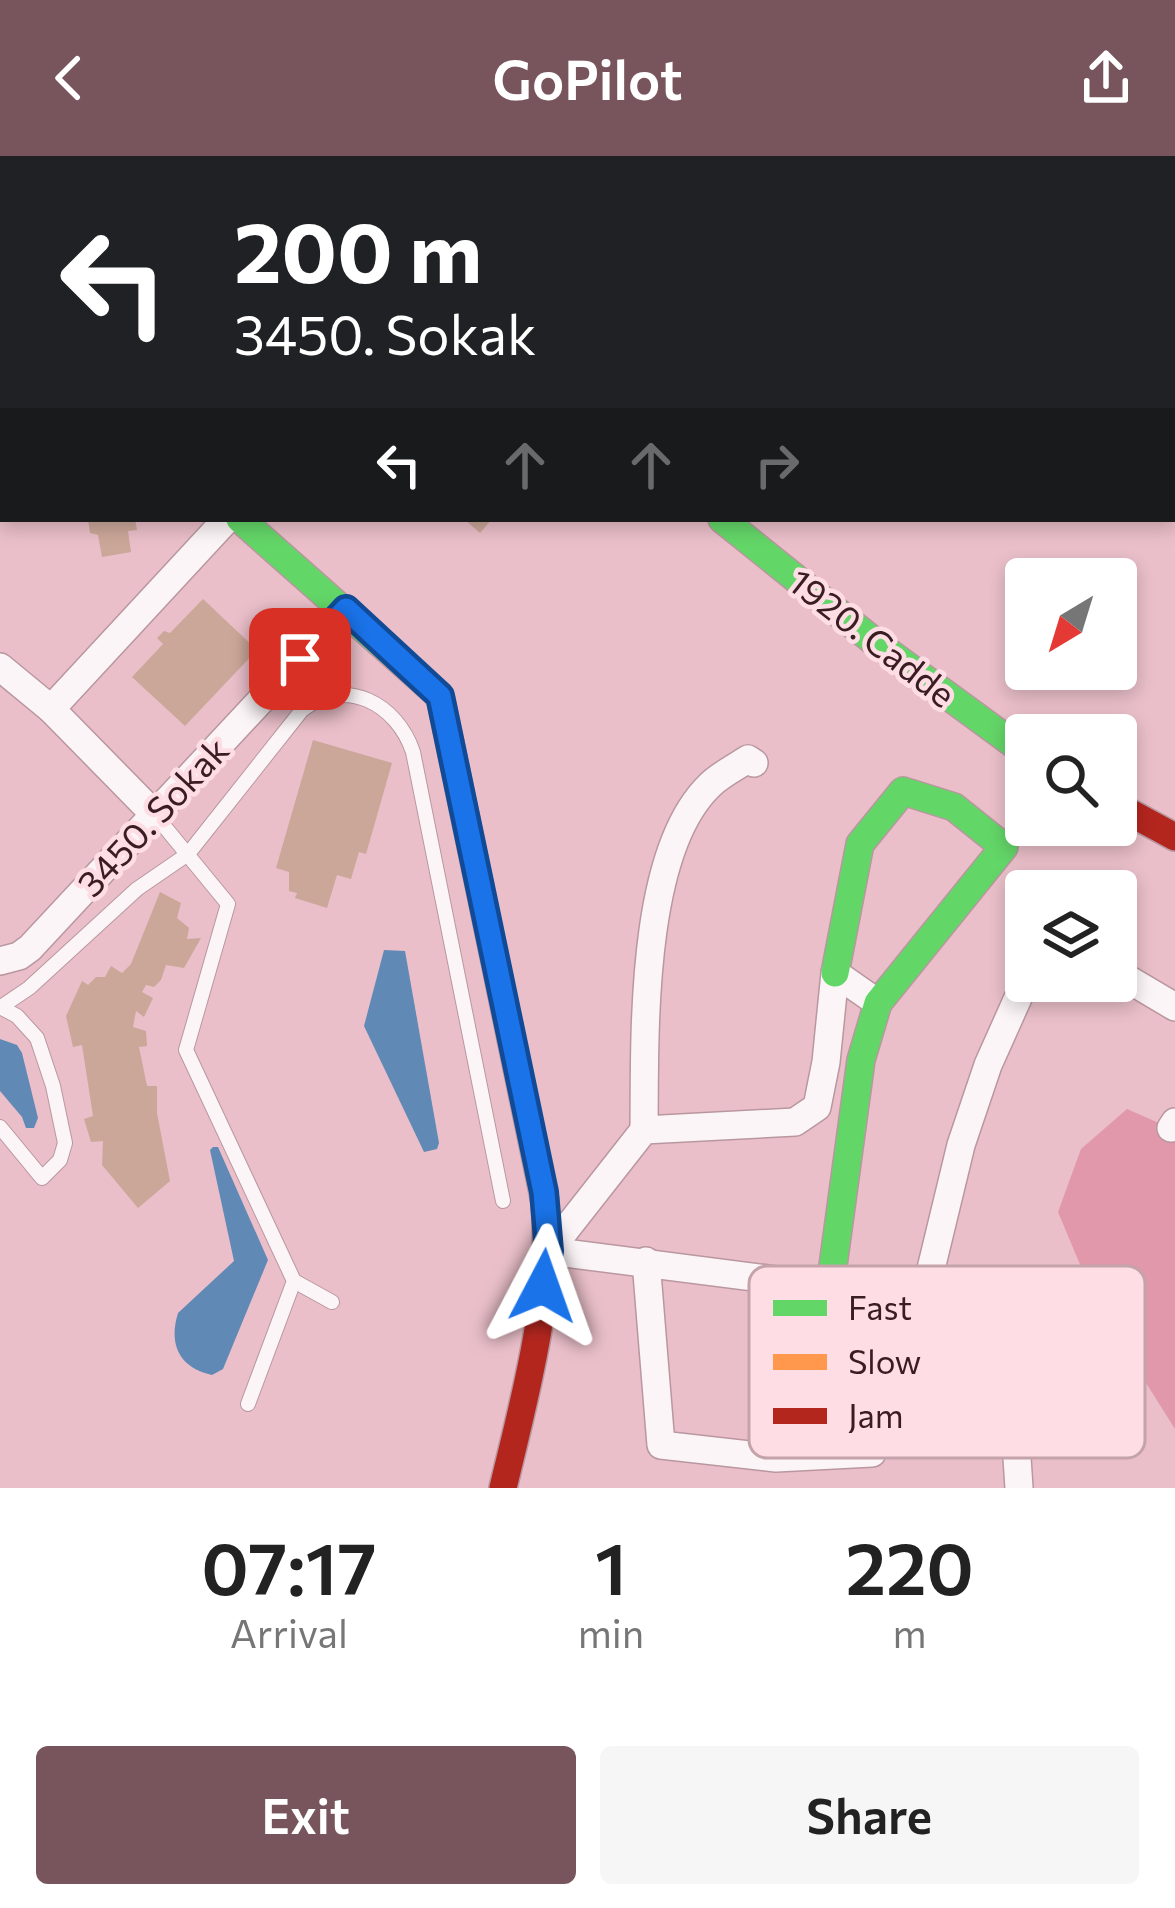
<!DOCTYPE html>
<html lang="en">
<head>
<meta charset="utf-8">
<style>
  body { margin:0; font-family:Commissioner,sans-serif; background:#f6f6f6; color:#222; height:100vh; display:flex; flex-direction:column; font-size:45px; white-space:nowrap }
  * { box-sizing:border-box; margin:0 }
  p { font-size:39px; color:#767676 }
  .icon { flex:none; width:66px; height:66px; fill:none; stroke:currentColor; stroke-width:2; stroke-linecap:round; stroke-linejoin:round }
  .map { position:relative; height:1332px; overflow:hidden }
  .details { display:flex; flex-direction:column; background:#fff; flex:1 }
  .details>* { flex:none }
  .banner { position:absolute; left:0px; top:0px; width:1176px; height:366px; box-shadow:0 6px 18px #0003; background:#202124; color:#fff; overflow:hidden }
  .needle { width:78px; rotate:218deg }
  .buttons { position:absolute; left:1005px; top:402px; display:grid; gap:24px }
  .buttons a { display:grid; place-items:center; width:132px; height:132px; border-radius:12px; background:#fff; box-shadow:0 6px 18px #0003; font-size:60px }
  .pin { position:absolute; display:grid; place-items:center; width:102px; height:102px; color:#fff; margin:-51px; border-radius:24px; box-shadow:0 6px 18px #0006 }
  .me { position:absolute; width:132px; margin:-66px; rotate:4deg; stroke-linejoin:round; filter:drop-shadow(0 0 9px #0008) }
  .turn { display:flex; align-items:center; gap:42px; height:252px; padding:0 36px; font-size:54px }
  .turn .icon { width:156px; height:156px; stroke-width:2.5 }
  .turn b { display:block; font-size:84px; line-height:102px }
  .lanes { display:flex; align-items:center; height:114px; padding:0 36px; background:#0003; justify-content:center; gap:60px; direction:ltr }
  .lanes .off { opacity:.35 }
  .eta { display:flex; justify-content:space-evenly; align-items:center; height:204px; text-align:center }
  .eta b { font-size:72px; font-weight:600; line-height:84px }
  .cta { display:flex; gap:24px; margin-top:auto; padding:24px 36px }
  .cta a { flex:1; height:138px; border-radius:12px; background:#78555d; color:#fff; font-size:48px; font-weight:600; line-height:138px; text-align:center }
  .cta a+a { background:#f6f6f6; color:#222 }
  header { display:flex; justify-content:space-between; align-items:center; height:156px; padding:0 36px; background:#78555d; color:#fff; font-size:54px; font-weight:600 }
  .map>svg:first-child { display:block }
  .green { fill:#e198aa }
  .water { fill:#608ab5 }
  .building { fill:#cba799 }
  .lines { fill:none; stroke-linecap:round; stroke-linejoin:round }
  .lane-casing { stroke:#b997a0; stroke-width:16 }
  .street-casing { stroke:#b997a0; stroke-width:30 }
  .fast-casing { stroke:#b997a0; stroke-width:30 }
  .slow-casing { stroke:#b997a0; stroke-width:30 }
  .jam-casing { stroke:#b997a0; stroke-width:30 }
  .lane { stroke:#fcf5f7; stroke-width:14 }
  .street { stroke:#fcf5f7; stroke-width:27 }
  .fast { stroke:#63d668; stroke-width:27 }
  .slow { stroke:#ff974d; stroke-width:27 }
  .jam { stroke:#b3261e; stroke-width:27 }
  .route-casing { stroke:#114b97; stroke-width:30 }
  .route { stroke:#1a73e8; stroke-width:21 }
  .labels { text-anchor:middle; stroke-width:9; stroke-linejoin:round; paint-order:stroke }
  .street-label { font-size:36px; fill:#3a1c23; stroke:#ffdde4 }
  .key { fill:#ffdde4; stroke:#c4a3aa; stroke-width:3 }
  .key-label { font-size:33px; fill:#3a1c23 }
</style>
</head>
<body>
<header><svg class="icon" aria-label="back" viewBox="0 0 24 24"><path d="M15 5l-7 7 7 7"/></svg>GoPilot<svg class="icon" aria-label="share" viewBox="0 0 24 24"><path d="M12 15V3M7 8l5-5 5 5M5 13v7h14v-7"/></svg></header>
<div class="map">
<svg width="1175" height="1332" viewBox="0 0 1175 1332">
  <rect width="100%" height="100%" fill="#eabfc9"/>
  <path class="green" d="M1127,953L1175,974V1273L1097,1149L1058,1056L1081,993Z"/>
  <g class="water">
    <path d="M384,794L405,795L439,987L437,993L424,996L364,870Z"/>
    <path d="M0,883L17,889L22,897L38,962L34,972H26L22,961L0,935Z"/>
    <path d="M213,991H218L268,1104L223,1213L212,1219C180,1212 168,1189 178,1157L234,1105L210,994Z"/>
  </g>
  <g class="building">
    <path d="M88,363H135L137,374L128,375L131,396L102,401L98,379L90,377Z"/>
    <path d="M464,363H492L480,377Z"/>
    <path d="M203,443L257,494L185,570L132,521L163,488L157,482L164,475L170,477Z"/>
    <path d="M313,584L392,607L366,698L359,696L351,723L337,719L327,752L295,742L297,737L289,735V716L276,712Z"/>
    <path d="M160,736L181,747L177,762L189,772L187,783L201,782L184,812L166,809L161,824L154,831L146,829L142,836L153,842L144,861L136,855L133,871L146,875L147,890L139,891L147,930H157V957L170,1025L138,1052L102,1009L103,985L91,986L84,963L93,960L82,889L73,891L66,860L82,825L88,829L96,821H105L111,810L122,817L131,808Z"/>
  </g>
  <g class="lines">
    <defs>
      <g id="lane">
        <path d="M883,0L885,3"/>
        <path d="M1173,158H1175"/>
        <path d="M155,659L228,748L186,894L294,1125L248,1248"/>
        <path d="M0,851L17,860L37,882L53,930L65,987L60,1004L42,1022L0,971"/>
        <path d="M1,851L29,832L137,733L188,698L302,554C346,520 397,548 413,596L503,1045"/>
        <path d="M294,1125L332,1146"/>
      </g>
      <g id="street">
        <path d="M754,0L757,3"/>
        <path d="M86,3L89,0"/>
        <path d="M0,76L3,73"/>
        <path d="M0,136L3,140"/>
        <path d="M1173,332L1175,333"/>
        <path d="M0,511L51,553L155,659"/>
        <path d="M51,553L227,363"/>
        <path d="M0,805L19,800L30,792L346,453"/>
        <path d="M1116,816L1175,851"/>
        <path d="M1171,972L1175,966"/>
        <path d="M644,974C645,881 639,697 710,629C720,619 736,611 748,603L754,607"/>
        <path d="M549,1095L893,1139L949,1159L993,1195L1012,1226L1019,1332"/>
        <path d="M549,1095L644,974L795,966L817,951L826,906L835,817L878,847"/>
        <path d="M646,1105L661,1289L776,1302L872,1297L895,1251L927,1232L1003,1212"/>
        <path d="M922,1150L961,989L988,909L1026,824"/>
      </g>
      <g id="fast">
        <path d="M240,363L440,540L545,1046"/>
        <path d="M722,363L876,487L1026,597"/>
        <path d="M830,1132L861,904L878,847L1004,691L954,651L903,635L860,688L835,817"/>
      </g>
      <path id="slow" d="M320,0L323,3"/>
      <g id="jam">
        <path d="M1116,649L1175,681"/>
        <path d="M503,1332C525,1240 553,1140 545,1046"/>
      </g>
    </defs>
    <use href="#lane" class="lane-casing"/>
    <use href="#street" class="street-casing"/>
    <use href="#fast" class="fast-casing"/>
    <use href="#slow" class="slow-casing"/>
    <use href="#jam" class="jam-casing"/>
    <use href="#lane" class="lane"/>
    <use href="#street" class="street"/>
    <use href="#fast" class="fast"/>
    <use href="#slow" class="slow"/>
    <use href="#jam" class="jam"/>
  </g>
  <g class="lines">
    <defs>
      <path id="route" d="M300,503L346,453L440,540L544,1036L549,1095L543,1130"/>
    </defs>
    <use href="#route" class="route-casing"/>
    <use href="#route" class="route"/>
  </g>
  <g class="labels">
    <g class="street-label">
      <text transform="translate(872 482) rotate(38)" y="13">1920. Cadde</text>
      <text transform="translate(153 661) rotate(-47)" y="13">3450. Sokak</text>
    </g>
  </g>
  <rect x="749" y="1110" width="396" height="192" rx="18" class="key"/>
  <rect x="773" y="1144" width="54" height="16" fill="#63d668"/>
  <rect x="773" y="1198" width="54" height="16" fill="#ff974d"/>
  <rect x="773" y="1252" width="54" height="16" fill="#b3261e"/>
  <g class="key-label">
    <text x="848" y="1164">Fast</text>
    <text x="848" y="1218">Slow</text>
    <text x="848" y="1272">Jam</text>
  </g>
</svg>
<div class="buttons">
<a><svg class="needle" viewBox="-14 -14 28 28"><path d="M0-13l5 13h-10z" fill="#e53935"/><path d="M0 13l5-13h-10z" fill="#767676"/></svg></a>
<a><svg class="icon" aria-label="search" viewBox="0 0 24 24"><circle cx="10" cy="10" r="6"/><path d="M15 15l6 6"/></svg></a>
<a><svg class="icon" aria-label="layers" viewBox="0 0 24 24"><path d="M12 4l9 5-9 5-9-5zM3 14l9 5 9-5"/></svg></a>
</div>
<div class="pin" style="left:300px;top:503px;background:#d93025"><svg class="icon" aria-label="arrive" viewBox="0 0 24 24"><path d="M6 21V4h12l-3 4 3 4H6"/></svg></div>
<svg class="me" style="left:543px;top:1130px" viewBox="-20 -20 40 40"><path d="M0-17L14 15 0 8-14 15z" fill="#1a73e8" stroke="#fff" stroke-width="4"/></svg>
<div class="banner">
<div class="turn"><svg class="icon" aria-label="left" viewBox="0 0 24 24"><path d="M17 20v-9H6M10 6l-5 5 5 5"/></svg><div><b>200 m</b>3450. Sokak</div></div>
<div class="lanes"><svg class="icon" aria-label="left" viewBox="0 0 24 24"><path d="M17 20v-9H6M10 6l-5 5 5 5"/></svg><svg class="icon off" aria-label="ahead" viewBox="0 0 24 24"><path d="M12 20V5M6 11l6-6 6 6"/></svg><svg class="icon off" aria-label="ahead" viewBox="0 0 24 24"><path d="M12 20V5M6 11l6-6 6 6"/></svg><svg class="icon off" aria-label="right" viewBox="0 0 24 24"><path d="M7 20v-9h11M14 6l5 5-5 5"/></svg></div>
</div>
</div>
<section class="details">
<div class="eta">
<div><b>07:17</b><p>Arrival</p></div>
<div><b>1</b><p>min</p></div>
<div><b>220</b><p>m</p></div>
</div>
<div class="cta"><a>Exit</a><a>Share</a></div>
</section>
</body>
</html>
